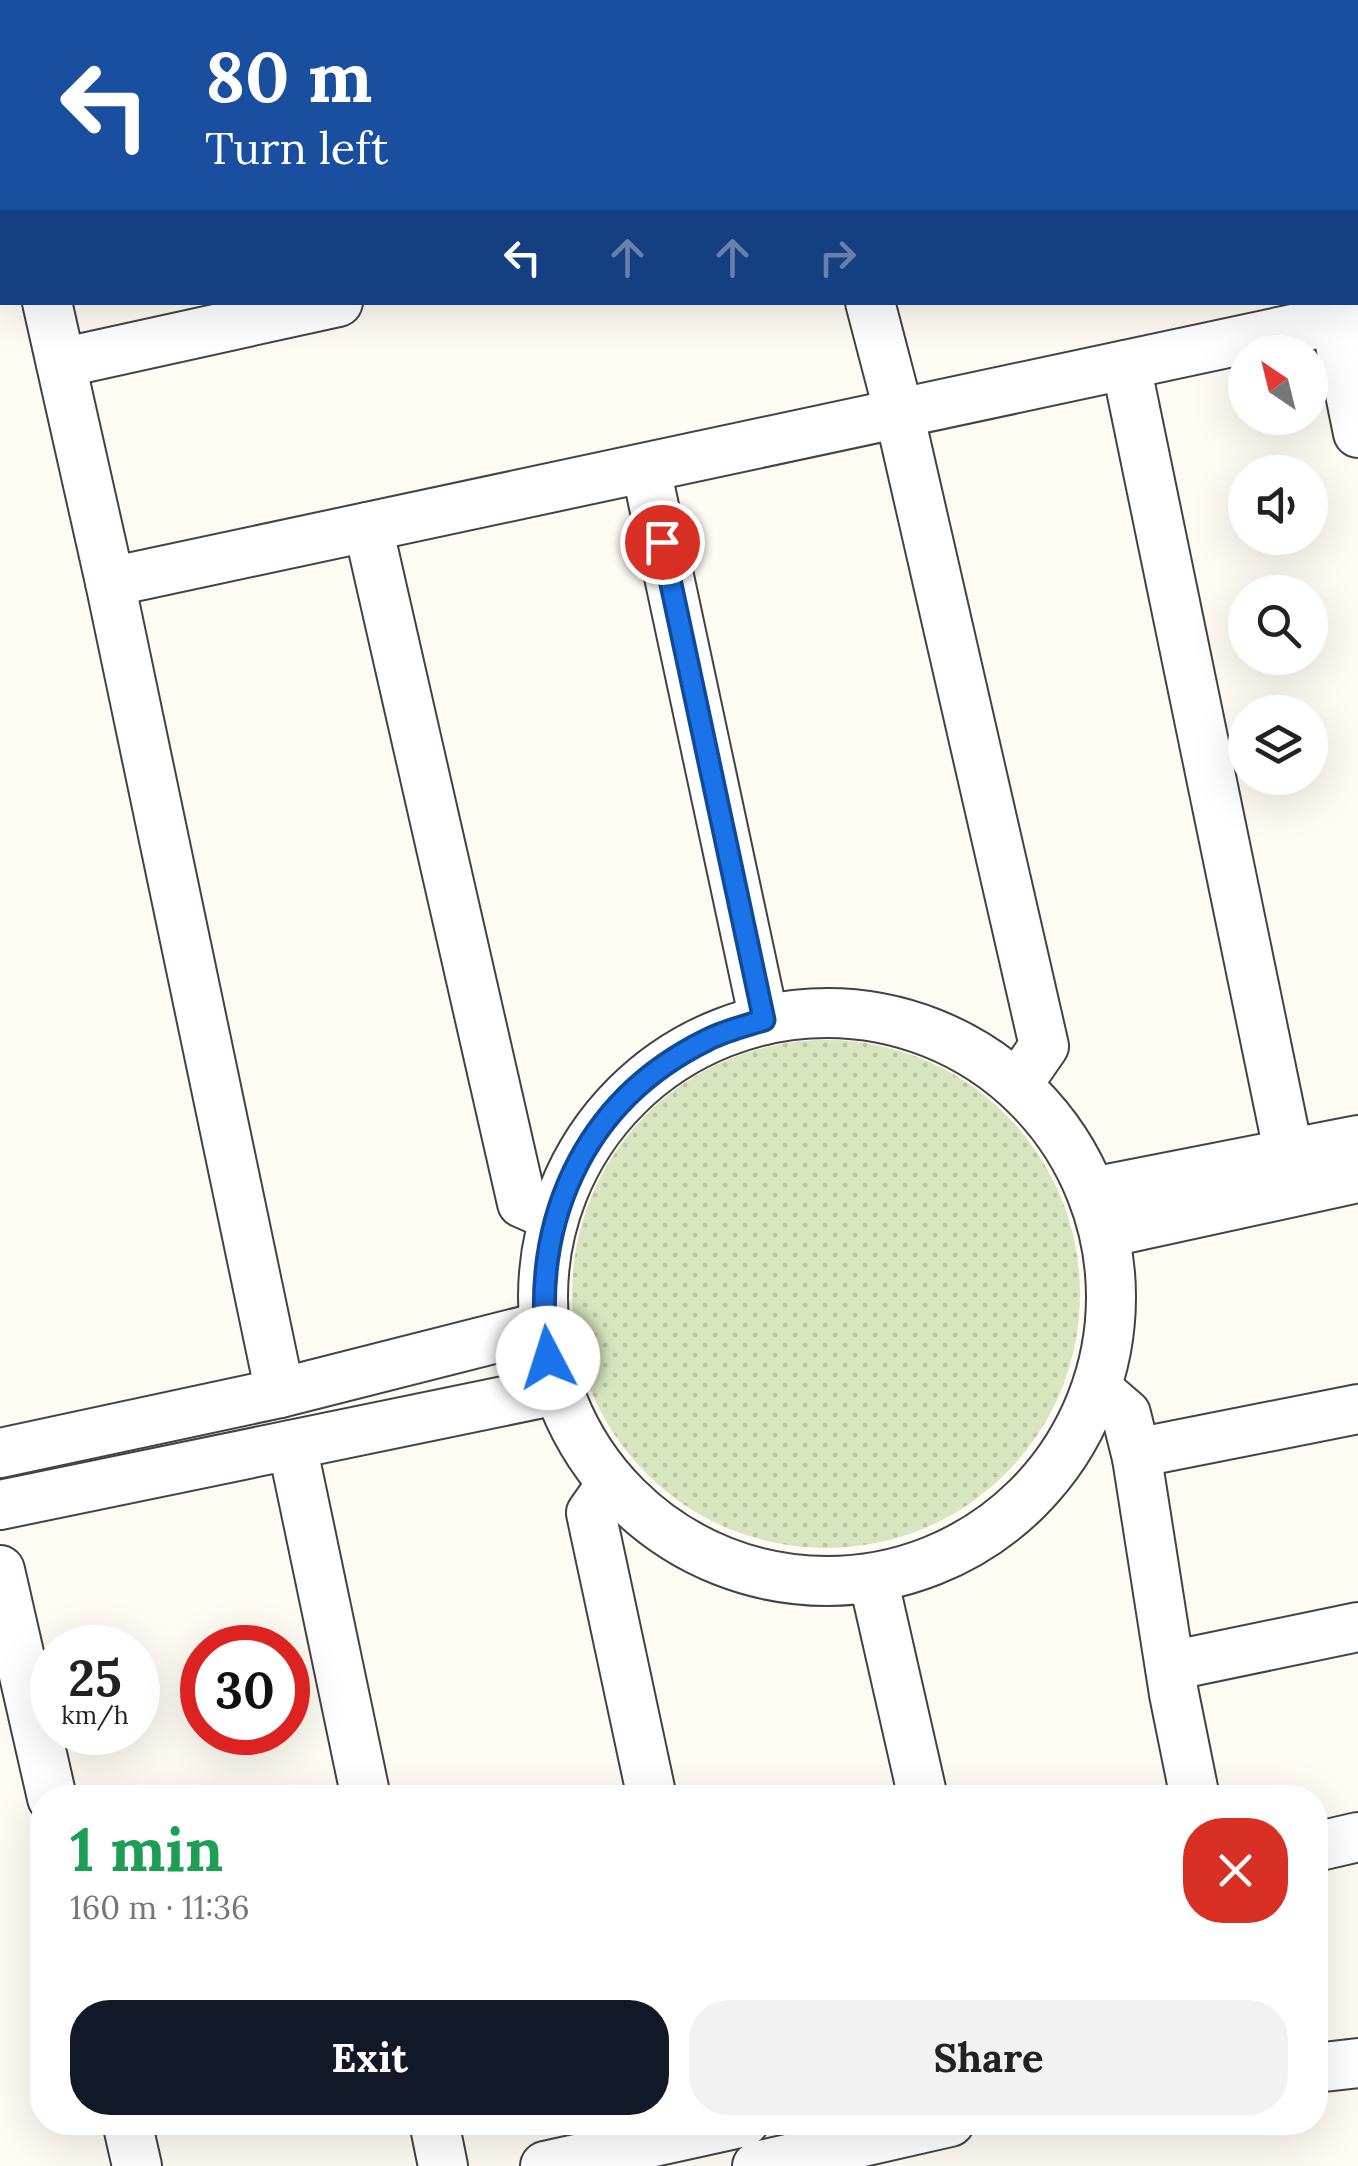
<!DOCTYPE html>
<html lang="en">
<head>
<meta charset="utf-8">
<style>
  body { margin:0; font-family:Lora,serif; background:#f2f2f2; color:#222; height:100vh; display:flex; flex-direction:column; font-size:38px; white-space:nowrap }
  * { box-sizing:border-box; margin:0 }
  p { font-size:32px; color:#767676 }
  .icon { flex:none; width:55px; height:55px; fill:none; stroke:currentColor; stroke-width:2; stroke-linecap:round; stroke-linejoin:round }
  .map { position:relative; flex:1; overflow:hidden }
  .details { position:absolute; left:30px; top:1785px; width:1298px; height:350px; display:flex; flex-direction:column; background:#fff; border-radius:40px; box-shadow:0 10px 40px #0002 }
  .details>* { flex:none }
  .top-card { position:absolute; left:0px; top:0px; width:1360px; height:305px; box-shadow:0 10px 40px #0002; background:#1a4fa0; color:#fff; overflow:hidden }
  .needle { width:65px; rotate:325deg }
  .controls { position:absolute; left:1228px; top:335px; display:grid; gap:20px }
  .controls a { display:grid; place-items:center; width:100px; height:100px; border-radius:50%; background:#fff; box-shadow:0 10px 40px #0002; font-size:50px }
  .speed { position:absolute; left:30px; top:1625px; display:flex; gap:20px; font-size:50px; font-weight:700; text-align:center }
  .speed>* { display:grid; place-content:center; width:130px; height:130px; border-radius:50%; background:#fff; box-shadow:0 10px 40px #0002; line-height:1 }
  .speed small { font-size:25px; font-weight:400 }
  .speed .limit { border:15px solid #d22; background:#fff; color:#111 }
  .pin { position:absolute; display:grid; place-items:center; width:85px; height:85px; color:#fff; margin:-42px; border:5px solid #fff; border-radius:50%; box-shadow:0 2px 10px #0007 }
  .me { position:absolute; width:110px; margin:-55px; rotate:355deg; stroke-linejoin:round; filter:drop-shadow(0 0 8px #0008) }
  .turn { display:flex; align-items:center; gap:35px; height:210px; padding:0 40px; font-size:45px }
  .turn .icon { width:130px; height:130px; stroke-width:2.5 }
  .turn b { display:block; font-size:70px; line-height:85px }
  .lanes { display:flex; align-items:center; height:95px; padding:0 40px; background:#0003; justify-content:center; gap:50px; direction:ltr }
  .lanes .off { opacity:.35 }
  .round { display:grid; place-items:center; flex:none; width:105px; height:105px; border-radius:40px; background:#f2f2f2 }
  .headline { display:flex; align-items:center; justify-content:space-between; height:170px; padding:0 40px }
  h1 { font-size:60px; font-weight:700; line-height:75px; color:#1e9e55 }
  .button { display:flex; gap:20px; margin-top:auto; padding:20px 40px }
  .button a { flex:1; height:115px; border-radius:40px; background:#111827; color:#fff; font-size:40px; font-weight:700; line-height:115px; text-align:center }
  .button a+a { background:#f2f2f2; color:#222 }
  .map>svg:first-child { display:block }
  .green { fill:url(#green-dots) }
  .lines { fill:none; stroke-linecap:round; stroke-linejoin:round }
  .minor-casing { stroke:#434343; stroke-width:52 }
  .minor { stroke:#fff; stroke-width:48 }
  .route-casing { stroke:#114b97; stroke-width:25 }
  .route { stroke:#1a73e8; stroke-width:18 }
</style>
</head>
<body>
<div class="map">
<svg width="1358" height="2166" viewBox="0 0 1358 2166">
  <defs>
    <pattern id="green-dots" width="8" height="8" patternUnits="userSpaceOnUse" patternTransform="scale(2.5)"><rect width="8" height="8" fill="#d7e6bf"/><path d="M2 2h.1M6 6h.1" fill="none" stroke="#b8c4a3" stroke-width="1.8" stroke-linecap="round"/></pattern>
  </defs>
  <rect width="100%" height="100%" fill="#fefbf3"/>
  <circle class="green" cx="826" cy="1294" r="254"/>
  <g class="lines">
    <defs>
      <g id="minor">
        <path d="M514,0L519,2"/>
        <path d="M902,0L907,2"/>
        <path d="M145,2L147,0"/>
        <path d="M407,2L408,0"/>
        <path d="M47,302L110,582"/>
        <path d="M870,302L899,413L1044,1046L1017,1085"/>
        <path d="M1335,302V320L1358,433"/>
        <path d="M61,363L338,302"/>
        <path d="M1126,365L1289,1155"/>
        <path d="M646,469L764,1020"/>
        <path d="M368,527L522,1203L554,1217"/>
        <circle cx="827" cy="1297" r="284"/>
        <path d="M1092,1192L1358,1140"/>
        <path d="M1105,1233L1358,1178"/>
        <path d="M1097,1389L1126,1414L1137,1458L1174,1694L1195,1798"/>
        <path d="M280,1393L110,582L1335,320"/>
        <path d="M292,1445L366,1798"/>
        <path d="M0,1453L280,1393L544,1326"/>
        <path d="M1137,1458L1156,1449L1358,1409"/>
        <path d="M610,1486L591,1513L652,1798"/>
        <path d="M0,1505L557,1390"/>
        <path d="M0,1570L52,1798"/>
        <path d="M873,1578L923,1798"/>
        <path d="M1170,1666L1358,1627"/>
        <path d="M1315,1847L1358,1837"/>
        <path d="M1315,2068L1358,2063"/>
        <path d="M127,2122L137,2166"/>
        <path d="M434,2122L443,2166"/>
        <path d="M545,2166L744,2122"/>
        <path d="M757,2166L950,2122"/>
      </g>
    </defs>
    <use href="#minor" class="minor-casing"/>
    <use href="#minor" class="minor"/>
  </g>
  <g class="lines">
    <defs>
      <path id="route" d="M548,1358C530,1224 581,1102 707,1040C724,1031 745,1026 764,1020L662,542"/>
    </defs>
    <use href="#route" class="route-casing"/>
    <use href="#route" class="route"/>
  </g>
</svg>
<div class="controls">
<a><svg class="needle" viewBox="-14 -14 28 28"><path d="M0-13l5 13h-10z" fill="#e53935"/><path d="M0 13l5-13h-10z" fill="#767676"/></svg></a>
<a><svg class="icon" aria-label="sound" viewBox="0 0 24 24"><path d="M4 9h4l5-4v14l-5-4H4zM17 9q2 3 0 6"/></svg></a>
<a><svg class="icon" aria-label="search" viewBox="0 0 24 24"><circle cx="10" cy="10" r="6"/><path d="M15 15l6 6"/></svg></a>
<a><svg class="icon" aria-label="layers" viewBox="0 0 24 24"><path d="M12 4l9 5-9 5-9-5zM3 14l9 5 9-5"/></svg></a>
</div>
<div class="speed"><div>25<small>km/h</small></div><div class="limit">30</div></div>
<div class="pin" style="left:662px;top:542px;background:#d93025"><svg class="icon" aria-label="arrive" viewBox="0 0 24 24"><path d="M6 21V4h12l-3 4 3 4H6"/></svg></div>
<svg class="me" style="left:548px;top:1358px" viewBox="-20 -20 40 40"><circle r="19" fill="#fff"/><path d="M0-13L10 11 0 6-10 11z" fill="#1a73e8"/></svg>
<div class="top-card">
<div class="turn"><svg class="icon" aria-label="left" viewBox="0 0 24 24"><path d="M17 20v-9H6M10 6l-5 5 5 5"/></svg><div><b>80 m</b>Turn left</div></div>
<div class="lanes"><svg class="icon" aria-label="left" viewBox="0 0 24 24"><path d="M17 20v-9H6M10 6l-5 5 5 5"/></svg><svg class="icon off" aria-label="ahead" viewBox="0 0 24 24"><path d="M12 20V5M6 11l6-6 6 6"/></svg><svg class="icon off" aria-label="ahead" viewBox="0 0 24 24"><path d="M12 20V5M6 11l6-6 6 6"/></svg><svg class="icon off" aria-label="right" viewBox="0 0 24 24"><path d="M7 20v-9h11M14 6l5 5-5 5"/></svg></div>
</div>
<section class="details">
<div class="headline"><div><h1>1 min</h1><p>160 m · 11:36</p></div><a class="round" style="background:#d93025;color:#fff"><svg class="icon" aria-label="close" viewBox="0 0 24 24"><path d="M6 6l12 12M18 6L6 18"/></svg></a></div>
<div class="button"><a>Exit</a><a>Share</a></div>
</section>
</div>
</body>
</html>
